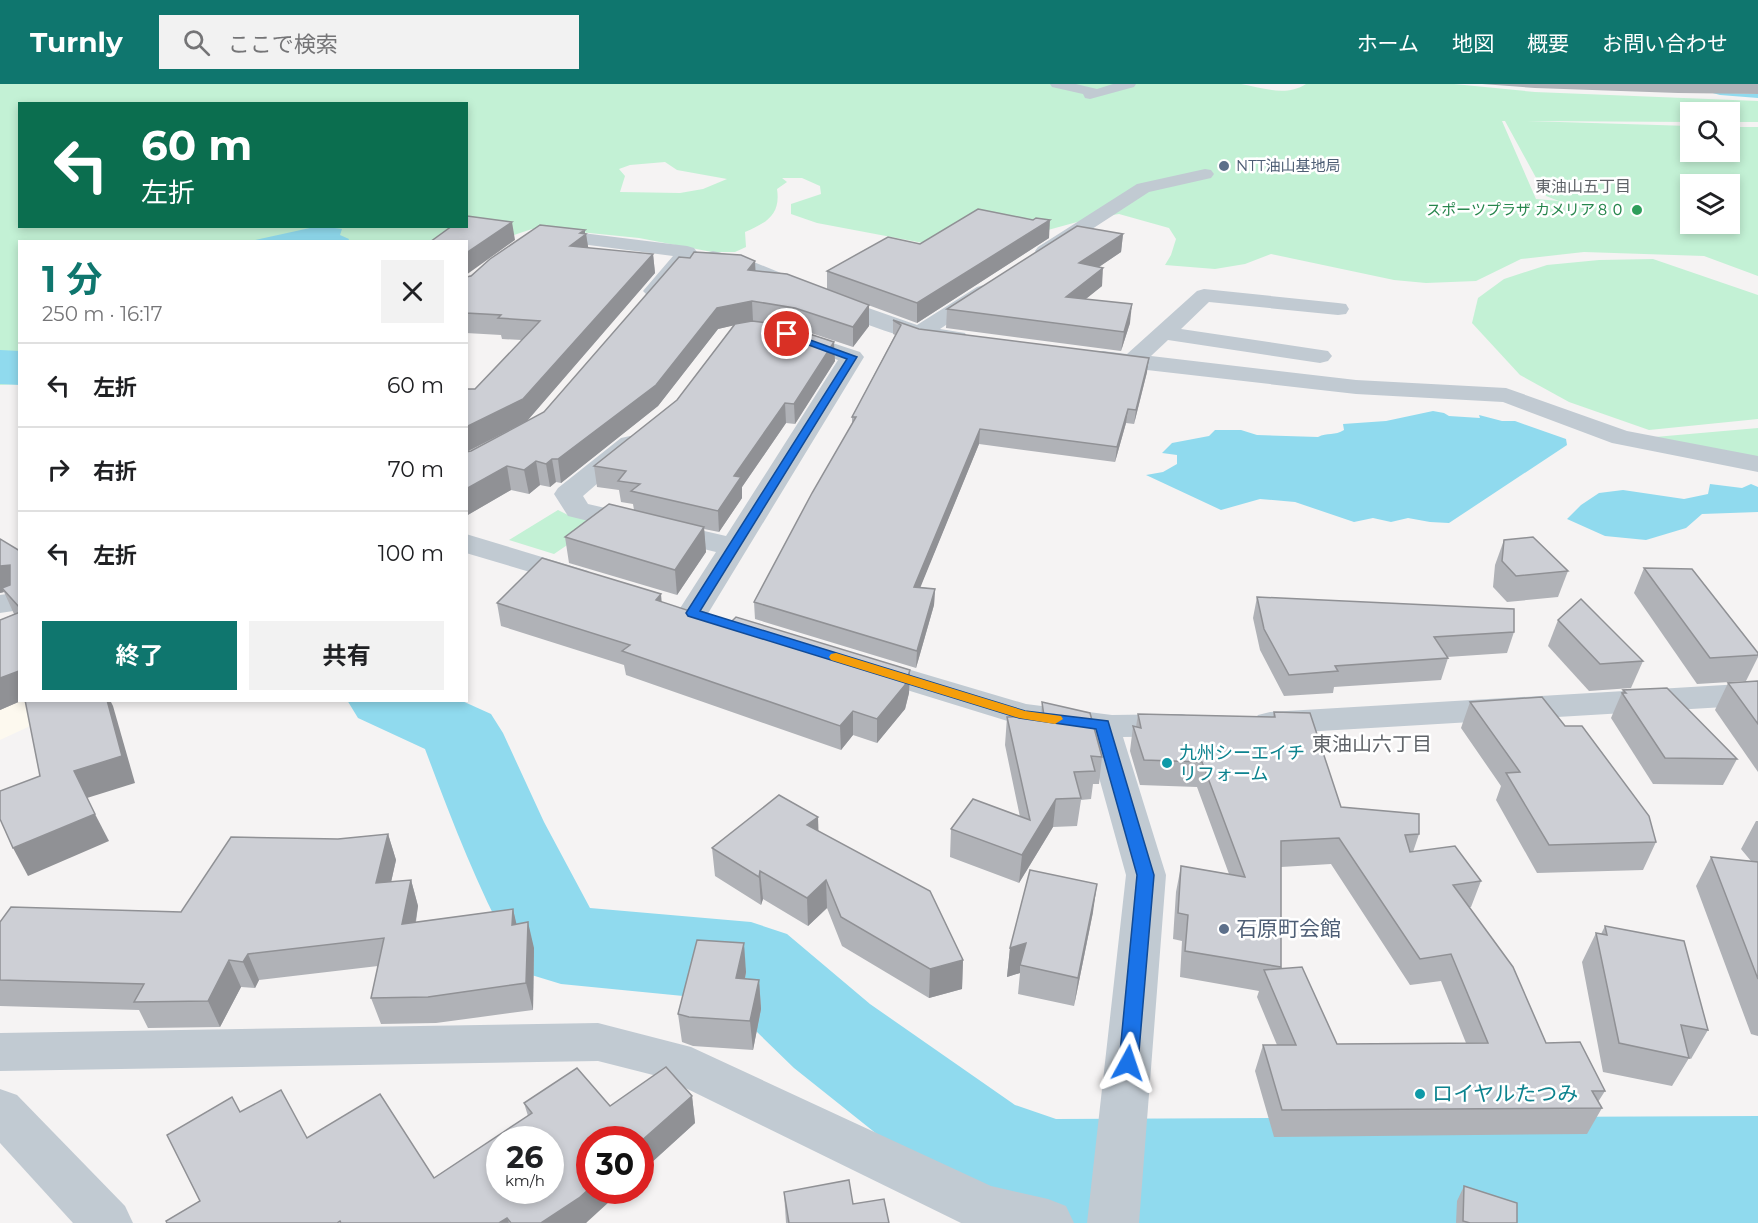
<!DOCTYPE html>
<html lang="ja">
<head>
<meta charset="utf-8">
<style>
  body { margin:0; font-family:Montserrat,"Noto Sans JP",sans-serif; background:#f2f2f2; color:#202124; height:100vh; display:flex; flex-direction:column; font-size:22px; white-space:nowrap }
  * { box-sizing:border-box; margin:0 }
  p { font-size:20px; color:#757577 }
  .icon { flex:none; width:33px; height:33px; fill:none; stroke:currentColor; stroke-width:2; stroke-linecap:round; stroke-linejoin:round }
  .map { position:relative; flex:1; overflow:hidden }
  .sheet { position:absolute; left:18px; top:156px; width:450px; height:462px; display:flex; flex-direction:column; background:#fff; border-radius:0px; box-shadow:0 3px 9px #0003 }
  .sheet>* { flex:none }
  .banner { position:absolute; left:18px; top:18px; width:450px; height:126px; border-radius:0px; box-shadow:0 3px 9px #0003; background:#0b6e4f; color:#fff; overflow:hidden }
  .fabs { position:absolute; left:1680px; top:18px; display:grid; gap:12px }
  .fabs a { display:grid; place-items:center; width:60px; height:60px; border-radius:0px; background:#fff; box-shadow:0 3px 9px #0003; font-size:30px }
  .speed { position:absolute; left:486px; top:1042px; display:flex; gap:12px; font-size:30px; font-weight:700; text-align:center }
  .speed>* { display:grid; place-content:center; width:78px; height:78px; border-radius:50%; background:#fff; box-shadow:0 3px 9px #0003; line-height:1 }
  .speed small { font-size:15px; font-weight:400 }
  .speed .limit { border:9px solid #d22; background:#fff; color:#111 }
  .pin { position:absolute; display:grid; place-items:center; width:51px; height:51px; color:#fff; margin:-26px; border:3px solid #fff; border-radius:50%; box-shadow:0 2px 6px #0007 }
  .me { position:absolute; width:66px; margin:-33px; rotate:5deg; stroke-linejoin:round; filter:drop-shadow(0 0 4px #0008) }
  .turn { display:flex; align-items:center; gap:21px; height:126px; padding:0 24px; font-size:27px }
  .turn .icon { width:78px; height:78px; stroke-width:2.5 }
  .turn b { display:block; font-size:42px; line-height:51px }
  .round { display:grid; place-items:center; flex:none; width:63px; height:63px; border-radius:0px; background:#f2f2f2 }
  .summary { display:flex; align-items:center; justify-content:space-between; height:102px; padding:0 24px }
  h1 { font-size:36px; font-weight:700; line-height:45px; color:#0f766e }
  .action { display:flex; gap:12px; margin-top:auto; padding:12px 24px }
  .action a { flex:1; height:69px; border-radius:0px; background:#0f766e; color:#fff; font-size:24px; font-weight:700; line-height:69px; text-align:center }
  .action a+a { background:#f2f2f2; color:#202124 }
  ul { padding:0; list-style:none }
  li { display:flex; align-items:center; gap:18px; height:84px; padding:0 24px; border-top:2px solid #e0e0e0 }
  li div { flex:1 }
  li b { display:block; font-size:22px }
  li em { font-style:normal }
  header { display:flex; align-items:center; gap:36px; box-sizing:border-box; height:84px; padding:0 30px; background:#0f766e; color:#fff }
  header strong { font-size:28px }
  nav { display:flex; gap:33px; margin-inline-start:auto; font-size:21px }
  .search { width:420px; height:54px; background:#f2f2f2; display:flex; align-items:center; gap:15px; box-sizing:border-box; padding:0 21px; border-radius:0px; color:#757577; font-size:22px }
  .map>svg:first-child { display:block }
  .commercial { fill:#fdf9ef }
  .green { fill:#c3f1d5; fill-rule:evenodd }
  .water { fill:#90daee }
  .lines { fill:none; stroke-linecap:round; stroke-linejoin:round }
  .stream { fill:#90daee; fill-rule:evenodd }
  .river { fill:#90daee; fill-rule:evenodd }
  .minor { fill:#c1cad2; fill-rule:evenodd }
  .wall { fill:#b0b2b7; fill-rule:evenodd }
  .shaded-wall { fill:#909195 }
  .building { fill:#cdcfd5; stroke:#909195; stroke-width:1.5; fill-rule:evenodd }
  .route { fill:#1a73e8; stroke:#114b97; stroke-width:1.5 }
  .slow { fill:#f59e0b }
  .service-dot { fill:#5c6f8a; stroke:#fff; stroke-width:2 }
  .leisure-dot { fill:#2e9e5b; stroke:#fff; stroke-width:2 }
  .culture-dot { fill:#0f9aa8; stroke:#fff; stroke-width:2 }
  .labels { text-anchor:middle; stroke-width:5; stroke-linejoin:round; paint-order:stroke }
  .far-service-label { font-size:15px; fill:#4e5e75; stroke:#fff; text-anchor:start }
  .far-leisure-label { font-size:15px; fill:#27864d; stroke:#fff; text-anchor:end }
  .far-neighbourhood-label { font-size:16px; fill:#5f6368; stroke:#fff }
  .culture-label { font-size:18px; fill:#0d838f; stroke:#fff; text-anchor:start }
  .neighbourhood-label { font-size:20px; fill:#5f6368; stroke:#fff }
  .near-service-label { font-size:21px; fill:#4e5e75; stroke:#fff; text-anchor:start }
  .near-culture-label { font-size:21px; fill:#0d838f; stroke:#fff; text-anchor:start }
</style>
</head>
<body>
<header>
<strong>Turnly</strong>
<div class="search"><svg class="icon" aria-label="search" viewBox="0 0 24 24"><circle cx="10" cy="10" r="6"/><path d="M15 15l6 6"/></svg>ここで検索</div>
<nav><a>ホーム</a><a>地図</a><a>概要</a><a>お問い合わせ</a></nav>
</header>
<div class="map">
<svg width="1758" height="1139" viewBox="0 0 1758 1139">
  <rect width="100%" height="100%" fill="#f5f3f3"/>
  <path class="commercial" d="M0,536L20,616L84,617L0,656Z"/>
  <g class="green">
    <path d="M0,0H1241C1263,4 1286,13 1306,0H1454L1535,8L1758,17V38H1730V28H1690V38L1527,37L1690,42V68H1730V43H1758V192L1704,172L1584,168L1521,175L1476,197L1426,199L1394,196L1271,170L1245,180L1215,185L1165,181L1171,171L1176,155L1169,144L1119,130L1088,135L1048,146L923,159L817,139L791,130V120L821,110L820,102L802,94H782L787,98L777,105C781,131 766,139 745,148L746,163L735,168H712L639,154L550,145H532L514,151L442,158H20L19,300L0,301ZM20,20H466V142H20ZM1502,37H1505L1546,112L1559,117L1536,115ZM665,78L677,86L727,95L703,105L680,109L620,108L625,92L619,85L630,81ZM1690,100H1730V140H1690Z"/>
    <path d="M1653,175L1758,211V335L1649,346L1569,318L1520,291L1472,239L1478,214L1504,195L1547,181L1599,176Z"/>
    <path d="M1758,344V373L1655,353Z"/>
    <path d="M558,426L568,431L601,438L554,470L509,456Z"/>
  </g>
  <g class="water">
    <path d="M319,142L342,145L340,151L349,155L348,158L251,157Z"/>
    <path d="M1433,327L1444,329L1449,332L1480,334L1479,331L1502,337H1515L1566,355L1567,361L1449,439L1430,438L1408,434L1391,438L1373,434L1354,438L1295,418L1260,415L1221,426L1146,391L1163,388L1177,380V371L1162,369L1172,359L1209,352L1215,346H1241L1257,351L1318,353C1327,348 1335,352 1344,346L1343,340L1386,337Z"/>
    <path d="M1710,400L1742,404L1751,400L1758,403V428L1702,430L1686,444L1646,456L1605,452L1567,435L1581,421L1599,409L1623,406L1684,415L1708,410Z"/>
  </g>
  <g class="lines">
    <path class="stream" d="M1680,0L1729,9L1758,10V14L1720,11Z"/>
    <g class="river">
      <path d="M0,266L20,267V301L0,300Z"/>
      <path d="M347,616H460L491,630L503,649L544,738L590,824L751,838L787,850L870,920L1015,1021L1056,1035L1758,1032V1139H1045L937,1098L794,984L724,916L561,900L525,889C483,819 454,742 425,665L358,634Z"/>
    </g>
    <g class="minor">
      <path d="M1050,0H1076L1097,5L1113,0H1136L1134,3L1090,15L1085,14L1083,10L1052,3Z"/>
      <path d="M1205,85L1211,86L1214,90L1211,94L1149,108L1052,171H1038L1035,167L1038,163L1137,100Z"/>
      <path d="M542,144L687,162L694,164L697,168L661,211L654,213L647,211L643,207L673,172L535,154L532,150L535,146Z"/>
      <path d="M713,167L744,174L854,219L917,241L977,203L984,201L991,203L995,207L991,211L940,245L965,249L968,254L965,259C914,272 785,203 733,184C724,180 715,179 706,177L703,173L706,169Z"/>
      <path d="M1204,205L1338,219L1346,220L1349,225L1346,230L1338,231L1209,218L1181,245L1328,267L1332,272L1328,277L1320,279L1168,256L1151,272L1356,296L1506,304L1627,347L1758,372V388L1612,359L1503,318L1356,310L1103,281L1095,279L1091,274L1095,269L1103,267L1127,270L1197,207Z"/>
      <path d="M793,246L860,268L864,273L704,536L693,538L682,536L677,529L716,468L568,432L554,410L558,404L621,354L630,352L639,354L643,360L583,412L588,420L726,452L838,276L785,258L782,253L785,248Z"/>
      <path d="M466,450L588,487L592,493L588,499L577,502L466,469Z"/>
      <path d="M20,508V526L0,529V511Z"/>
      <path d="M867,573L1026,620L1112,631L1182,630L1194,633L1200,641L1194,649L1182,652L1123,653L1166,791L1139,1139H1087L1126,791L1087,650L1024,642L855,590L850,583L855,576Z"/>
      <path d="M1758,599V621L1270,650L1258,647L1252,639L1258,631L1270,628Z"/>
      <path d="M598,939L691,963L991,1102L1048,1115L1066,1122L1074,1139H961L665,994L598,977L0,987V949Z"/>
      <path d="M0,1005L17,1011L125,1122L133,1139H73L0,1059Z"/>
    </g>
  </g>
  <g class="wall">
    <path d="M1482,0H1758V10L1678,9L1535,4Z"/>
    <path d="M585,149L586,150L588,164L653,170L655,189L527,337L467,368L471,367L544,328L756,187L827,206V187L920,160L1049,154L917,239L830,207L869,221V242L853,263L796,244L787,242L835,277L795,340L786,339L742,403V414L719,448L704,445L706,468L677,511L569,479L565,453L634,426L633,420L621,418L619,406L597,403L594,382L677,316L734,241L718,245L658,322L561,399L556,398L550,403L540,401L529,410L511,406L466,432V305H475L522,256L502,255L501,251L466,249V193Z"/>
    <path d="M1123,150L1121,168L1099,183L1102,202L1085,215L1130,239L1121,267L946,244L947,225Z"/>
    <path d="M893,236L919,245L1147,288L1134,340L1126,339L1115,378L979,360L920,503L935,505L934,521L916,584L755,535L754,518L852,340V333L895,251L893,250Z"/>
    <path d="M1504,456L1568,487L1558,513L1507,518L1493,503L1495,481Z"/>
    <path d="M20,467V616H23L0,626V536L14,530L4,508L0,509Z"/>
    <path d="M1644,484L1758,569V573L1746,597L1697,600L1634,509Z"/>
    <path d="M661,510V518L729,540L910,586L909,609L905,625L877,659L853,651L841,666L626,591L624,581L501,542L497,519Z"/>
    <path d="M1257,513L1514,548L1507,569L1447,573L1448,574L1441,596L1334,603L1333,609L1284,612L1260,566L1253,534Z"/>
    <path d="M1558,536L1643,577L1631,604L1589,607L1548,562Z"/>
    <path d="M1758,597V688L1715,626L1728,599Z"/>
    <path d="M1623,606L1737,675L1723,701L1653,700L1611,634Z"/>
    <path d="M1042,618L1102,673L1099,700H1093L1091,715L1081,716L1077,742L1053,743L1019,799L950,773L951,745L1020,733L1005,661L1007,633L1041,632Z"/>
    <path d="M1470,618L1656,758L1643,786L1537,789L1496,716L1501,702L1461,644Z"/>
    <path d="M1274,628L1341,723L1419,750L1413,768L1481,797L1471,823H1469L1546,959L1605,1007L1598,1018L1602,1024L1587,1050L1274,1053L1255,987L1263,961H1277L1257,913L1259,907L1180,893L1182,857L1173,855L1176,808L1181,782L1229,790L1197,703L1140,701L1130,667L1133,642L1136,643L1138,630L1273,633ZM1331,780L1410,901L1441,897L1466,959L1337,960L1281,885V783Z"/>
    <path d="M818,733V747L963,876L962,905L929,914L842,862L827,824L808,842L763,815L761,821L715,792L712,764Z"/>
    <path d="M1756,737H1758V952L1751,950L1696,802L1711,773L1751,777L1741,765Z"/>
    <path d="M388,750L396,776L391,798L411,796L418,822L416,838L513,825L516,840L534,864L533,926L436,939L381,940L371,914L378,882L259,896L255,904L241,903L220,943L148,944L139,926L0,922V838L181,828L338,755Z"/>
    <path d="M1093,828L1074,922L1018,910L1020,889L1007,893L1010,864Z"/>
    <path d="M1605,842L1708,946L1691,975L1689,974L1672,1002L1603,988L1582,878L1596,849L1601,850Z"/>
    <path d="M746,888L745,895L759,896L761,925L753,966L693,962L682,958L678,930Z"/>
    <path d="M692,1012L695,1039L640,1089V1056L586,1139H167L200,1117L240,1028L307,1054L434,1094L528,1032L524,1019L610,1022Z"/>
    <path d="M1464,1102L1517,1139H1456L1457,1117Z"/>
    <path d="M784,1108L853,1120L889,1139H786Z"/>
  </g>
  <g class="shaded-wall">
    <path d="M1050,136L1049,154L917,239V219Z"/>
    <path d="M512,138L515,156L466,191V169Z"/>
    <path d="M585,146V150H586L589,168L570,162L580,149Z"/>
    <path d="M1123,150L1121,168L1078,197L1079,179Z"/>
    <path d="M653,170L655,189L527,337L466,368V343Z"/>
    <path d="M755,177L756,196L748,186Z"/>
    <path d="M1103,184L1102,202L1065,232L1066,213Z"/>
    <path d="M752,217L753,237L718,245L658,322L561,399L558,375L717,224Z"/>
    <path d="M1132,220L1130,239L1121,267L1124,248Z"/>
    <path d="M869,221V242L853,263V243Z"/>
    <path d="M834,258L835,277L795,340L794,320Z"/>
    <path d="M1149,274L1147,288L1134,340L1136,326Z"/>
    <path d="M785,319L786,339L742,403V414L719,448L718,427L734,392Z"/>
    <path d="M1128,325L1126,339L1115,378L1117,363Z"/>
    <path d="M980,345L979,360L914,519V503Z"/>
    <path d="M552,375L556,398L550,403L546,380Z"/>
    <path d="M536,377L540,401L529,410L524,386Z"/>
    <path d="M507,382L511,406L466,432V405Z"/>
    <path d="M704,443L706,468L677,511L675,486Z"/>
    <path d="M10,481L20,502L2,504L4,508L0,509V482Z"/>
    <path d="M935,505L934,521L916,584L917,567Z"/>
    <path d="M661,510L663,533L656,516Z"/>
    <path d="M910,586L909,609L905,625L877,659V635Z"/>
    <path d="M19,587L20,616H23L0,626V594Z"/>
    <path d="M107,616H110L113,622L135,699L87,714L74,687Z"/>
    <path d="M853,627V651L841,666L840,642Z"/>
    <path d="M1056,715L1053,743L1019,799L1022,771Z"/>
    <path d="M95,730L109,757L28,792L13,764Z"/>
    <path d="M818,733L819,761L807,741Z"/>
    <path d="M388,750L396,776L385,825L376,799Z"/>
    <path d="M760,787L763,815L761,821L759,793Z"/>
    <path d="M411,796L418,822L411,866L402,840Z"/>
    <path d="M826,796L827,824L808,842L807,814Z"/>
    <path d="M1097,800L1093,828L1074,922L1078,894Z"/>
    <path d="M513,825L519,851L512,841Z"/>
    <path d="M528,838L534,864L533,926L526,899Z"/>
    <path d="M744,859L746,888L739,923L736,894Z"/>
    <path d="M1026,859L1020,881V889L1007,893L1010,864Z"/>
    <path d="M248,870L259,896L255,904L243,878Z"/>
    <path d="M229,876L241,903L220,943L208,917Z"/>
    <path d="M963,876L962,905L929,914L930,885Z"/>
    <path d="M759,896L761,925L753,966L750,937Z"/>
    <path d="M692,1012L695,1039L640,1089V1058Z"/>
    <path d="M590,1104V1107H621L586,1139H541Z"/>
    <path d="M507,1134L509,1139H499Z"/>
  </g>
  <g class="building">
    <path d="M978,125L1033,136L1036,134L1050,136L917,219L827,187L888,153L920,160Z"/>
    <path d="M467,132L512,138L466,169V158H430L452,142H466Z"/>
    <path d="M540,141L585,146L580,149L586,150L570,162L653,170L523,315L466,343V305H475L540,237L498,234L501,231L466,229V193L471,192L490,175Z"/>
    <path d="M1077,142L1123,150L1079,179L1103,184L1066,213L1132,220L1124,248L947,225Z"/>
    <path d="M694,168L741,171L755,177L748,186L787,190L869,221L853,243L795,224L752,217L717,224L656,301L558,375H552L546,380L536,377L524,386L507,382L466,405V368L471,367L544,328L679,173L690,174Z"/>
    <path d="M893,236L919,245L1149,274L1136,326L1128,325L1117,363L980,345L914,503L935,505L917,567L754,518L812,409L856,333H852L901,241Z"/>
    <path d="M752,237L782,241L834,258L794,320L785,319L734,392L741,393L718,427L631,407L640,400L618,397L626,387L594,382L677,316L735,240Z"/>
    <path d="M609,420L704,443L675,486L565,453Z"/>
    <path d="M1533,453L1568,487L1516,492L1502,477L1504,456Z"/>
    <path d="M0,455L20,467V524L2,504L10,501V481L0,482Z"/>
    <path d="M542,474L661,510L656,516L729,540L736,533L910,586L905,601L877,635L853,627L840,642L622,567L630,561L497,519Z"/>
    <path d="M1644,484L1692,485L1758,569V571L1710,574Z"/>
    <path d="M1257,513L1514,525V548L1434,553L1448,574L1335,582L1338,587L1289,591L1264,545Z"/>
    <path d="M1581,515L1643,577L1600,580L1558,536Z"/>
    <path d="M20,528V589L19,587L0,594V536Z"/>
    <path d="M1758,597V640L1728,599Z"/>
    <path d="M1667,604L1737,675L1665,674L1622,609H1626L1623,606Z"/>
    <path d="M1542,613L1565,642H1582L1649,732L1656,758L1549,761L1506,689L1520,688L1470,618Z"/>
    <path d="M25,616H107L122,672L74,687L95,730L13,764L0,735V707L40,692Z"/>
    <path d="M1042,618L1090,629L1102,673L1091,672L1095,687L1074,688L1081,714L1056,715L1022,771L951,745L973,715L1030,736L1007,633L1044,632Z"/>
    <path d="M1274,628L1310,629L1341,723L1419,730V750L1405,751L1410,768L1455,762L1481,797L1453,801L1513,883L1546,959L1580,958L1605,1007H1592L1602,1024L1282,1026L1263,961H1296L1264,886L1302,883L1337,960L1488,959L1451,870L1420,875L1339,754L1281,757V883L1185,867L1188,831L1178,829L1181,782L1245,793L1202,678L1144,676L1133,642L1141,644L1138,630L1275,633Z"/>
    <path d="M779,711L818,733L807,741L930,807L963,876L930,885L841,833L826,796L807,814L760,787L759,793L712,764Z"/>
    <path d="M388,750L376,799L411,796L402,840L513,825L512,841L528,838L526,899L428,913L371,914L384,854L248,870L243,878L229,876L208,917L134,918L144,900L0,896V838L11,823L181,828L231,753L338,755Z"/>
    <path d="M1711,773L1758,778V895Z"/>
    <path d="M1030,786L1097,800L1078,894L1020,881L1026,859L1010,864Z"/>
    <path d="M1605,842L1684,857L1708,946L1681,941L1689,974L1619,959L1596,849L1607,851Z"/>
    <path d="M697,856L744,859L736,894L759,896L750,937L689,933L678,930Z"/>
    <path d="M666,983L692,1012L640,1058V1056H590V1104L579,1114L541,1139H511L507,1134L499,1139H341L340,1137L337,1139H167L166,1137L200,1117L167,1051L232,1013L240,1028L281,1006L307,1054L380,1010L434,1094L532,1029L524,1019L577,984L610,1022ZM500,1056H550V1107H500Z"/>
    <path d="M849,1096L853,1120L884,1115L889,1139H789L784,1108Z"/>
    <path d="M1464,1102L1517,1119V1139H1470L1463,1137Z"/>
  </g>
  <path class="route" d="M784,249H791L857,273L700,527L1025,627L1108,637L1154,791L1138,979L1135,985L1128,987L1122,985L1119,979L1137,791L1096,645L1019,634L688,532L686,529L847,275L784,252Z"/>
  <path class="slow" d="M836,569L1025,627L1061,632L1063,635L1055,640L1019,634L831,576L829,573L831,570Z"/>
  <g class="service-dot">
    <circle cx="1224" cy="82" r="6"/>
    <circle cx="1224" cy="845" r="6"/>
  </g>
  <circle class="leisure-dot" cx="1637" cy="126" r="6"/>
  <g class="culture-dot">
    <circle cx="1167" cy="679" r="6"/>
    <circle cx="1420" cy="1010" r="6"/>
  </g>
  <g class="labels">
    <g class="far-service-label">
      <text x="1236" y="87">NTT油山基地局</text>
    </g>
    <g class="far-leisure-label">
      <text x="1625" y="131">スポーツプラザ カメリア８０</text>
    </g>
    <g class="far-neighbourhood-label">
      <text x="1583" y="108">東油山五丁目</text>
    </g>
    <g class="culture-label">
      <text x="1179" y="675">九州シーエイチ<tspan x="1179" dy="21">リフォーム</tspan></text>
    </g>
    <g class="neighbourhood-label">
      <text x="1372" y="667">東油山六丁目</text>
    </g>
    <g class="near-service-label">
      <text x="1236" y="852">石原町会館</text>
    </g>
    <g class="near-culture-label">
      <text x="1432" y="1017">ロイヤルたつみ</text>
    </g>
  </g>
</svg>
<div class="fabs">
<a><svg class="icon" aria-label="search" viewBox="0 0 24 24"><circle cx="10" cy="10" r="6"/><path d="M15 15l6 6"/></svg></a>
<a><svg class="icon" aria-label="layers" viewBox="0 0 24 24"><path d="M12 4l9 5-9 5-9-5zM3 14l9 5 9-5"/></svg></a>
</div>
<div class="speed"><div>26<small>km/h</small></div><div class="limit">30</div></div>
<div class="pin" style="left:787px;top:250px;background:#d93025"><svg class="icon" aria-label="arrive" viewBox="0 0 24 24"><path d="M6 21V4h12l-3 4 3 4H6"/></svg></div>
<svg class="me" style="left:1128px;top:979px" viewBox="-20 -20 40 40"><path d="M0-17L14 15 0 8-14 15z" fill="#1a73e8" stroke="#fff" stroke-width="4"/></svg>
<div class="banner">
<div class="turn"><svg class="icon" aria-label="left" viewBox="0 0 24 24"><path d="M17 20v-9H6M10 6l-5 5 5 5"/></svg><div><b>60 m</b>左折</div></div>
</div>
<section class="sheet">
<div class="summary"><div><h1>1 分</h1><p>250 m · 16:17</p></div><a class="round"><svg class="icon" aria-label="close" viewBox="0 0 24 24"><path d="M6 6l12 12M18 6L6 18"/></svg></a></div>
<ul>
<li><svg class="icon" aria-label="left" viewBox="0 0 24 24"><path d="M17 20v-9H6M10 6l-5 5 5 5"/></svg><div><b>左折</b></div><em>60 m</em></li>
<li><svg class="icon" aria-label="right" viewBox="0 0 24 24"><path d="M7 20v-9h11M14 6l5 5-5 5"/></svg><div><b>右折</b></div><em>70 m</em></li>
<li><svg class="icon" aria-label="left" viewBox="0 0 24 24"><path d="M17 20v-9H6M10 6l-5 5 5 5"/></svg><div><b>左折</b></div><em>100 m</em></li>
</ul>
<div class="action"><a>終了</a><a>共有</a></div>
</section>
</div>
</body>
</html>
